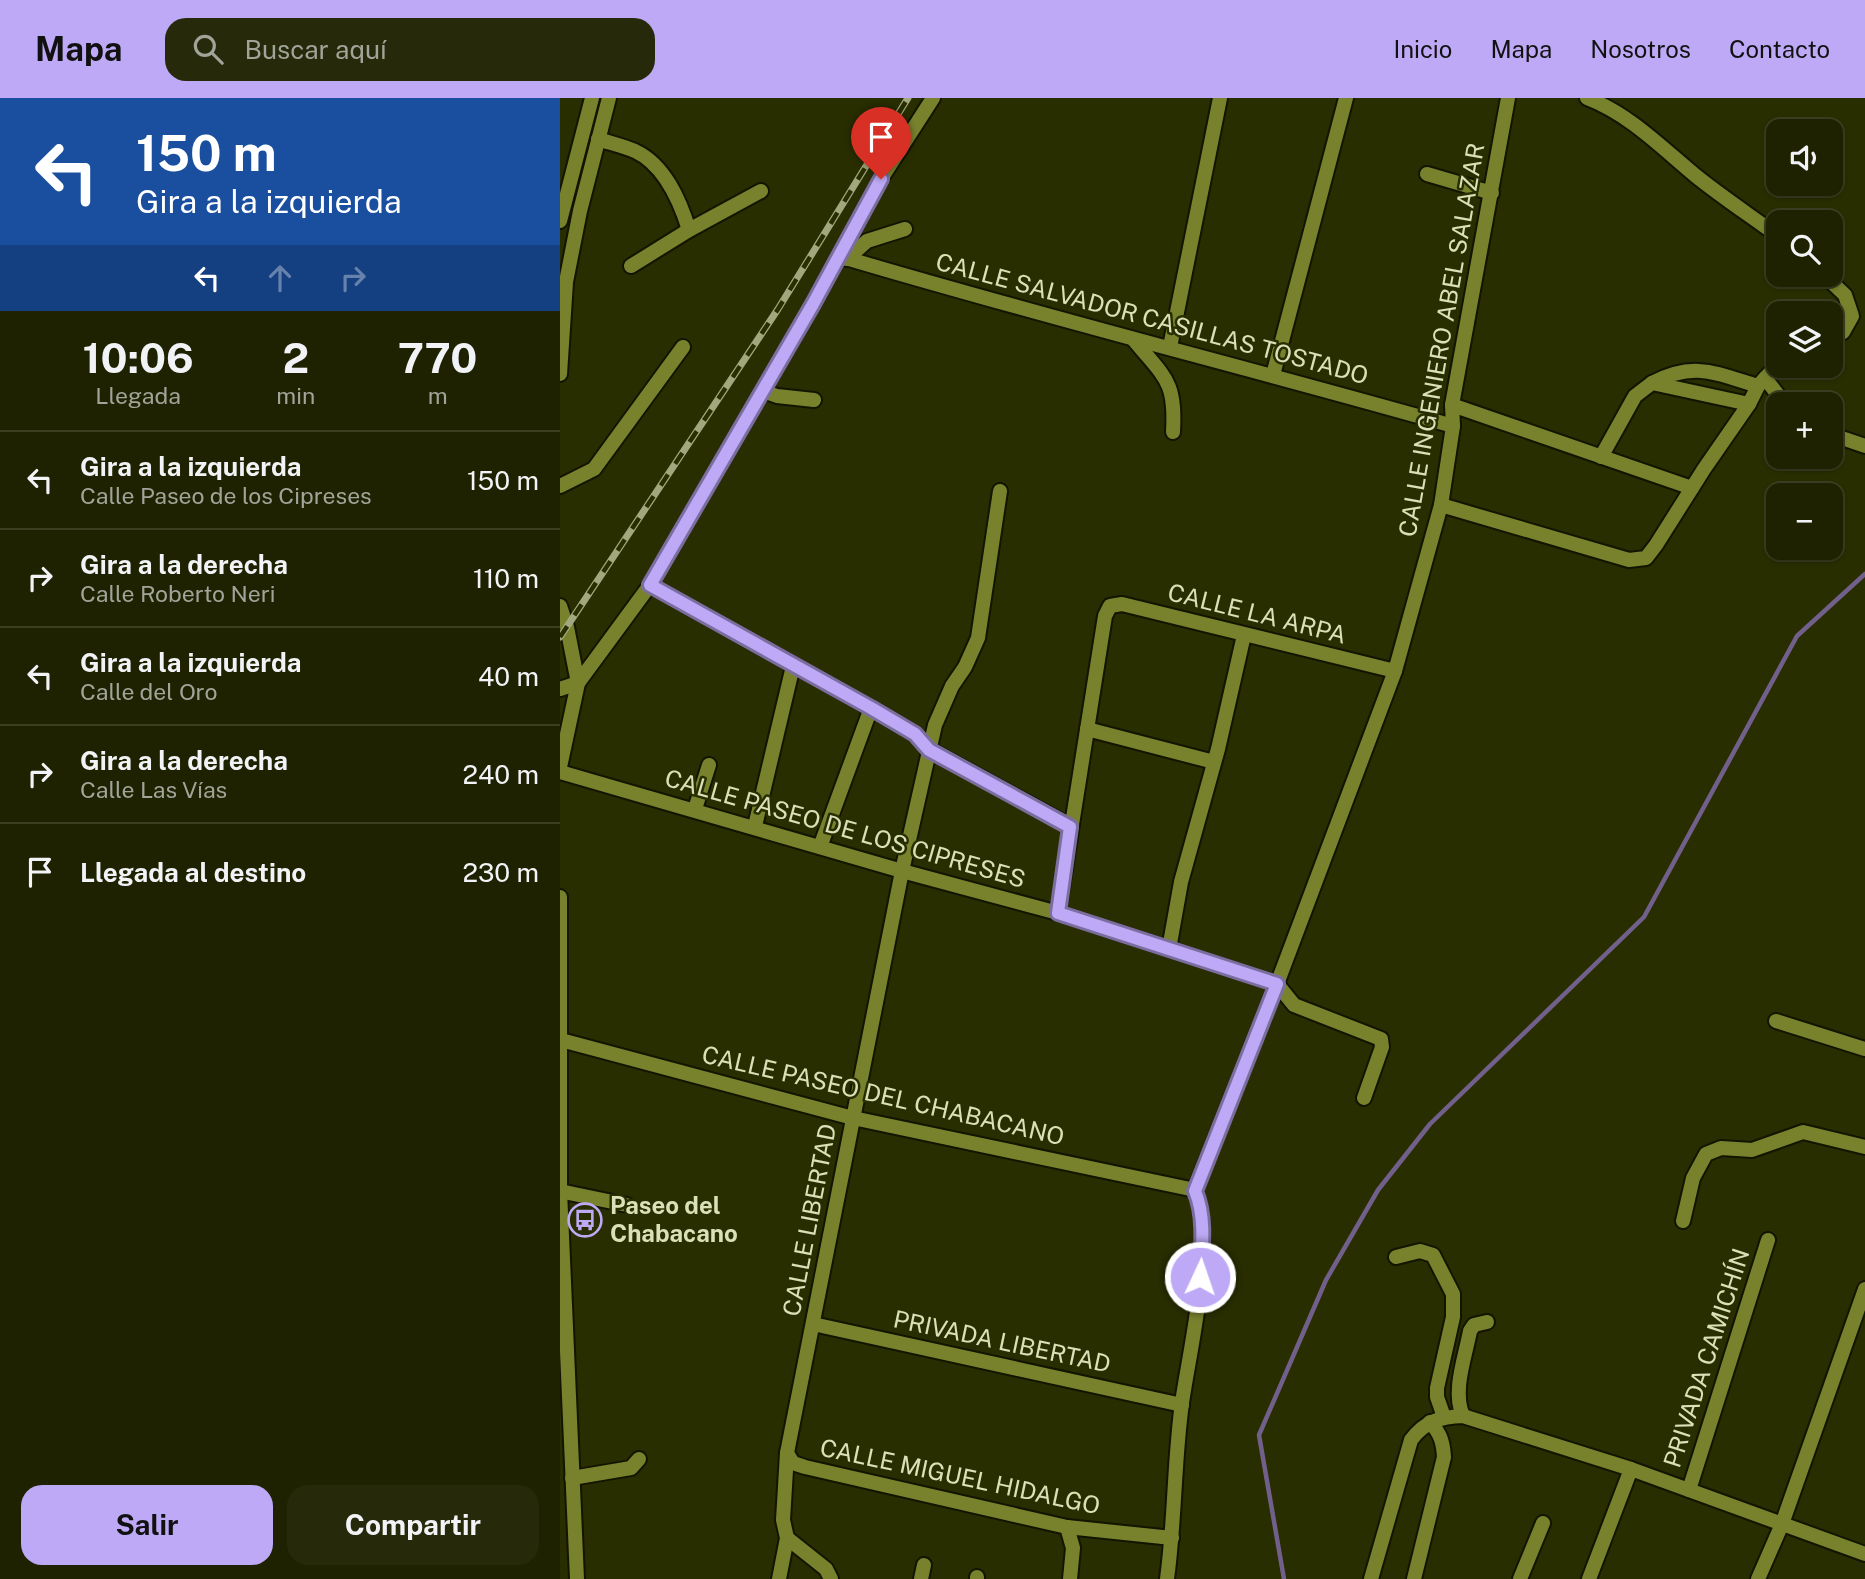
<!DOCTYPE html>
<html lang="es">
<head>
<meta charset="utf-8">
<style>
  body { margin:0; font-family:"Public Sans",sans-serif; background:#272a0a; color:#f1f3f6; height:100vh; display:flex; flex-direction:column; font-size:26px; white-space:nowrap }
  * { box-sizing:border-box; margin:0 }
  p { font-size:23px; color:#a1a499 }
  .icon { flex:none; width:38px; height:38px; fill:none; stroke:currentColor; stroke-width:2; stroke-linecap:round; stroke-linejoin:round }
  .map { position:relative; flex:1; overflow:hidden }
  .panel { display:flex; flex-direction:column; background:#1f2200; width:560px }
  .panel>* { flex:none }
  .banner { background:#1a4fa0; color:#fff; overflow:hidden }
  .controls { position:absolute; left:1206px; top:21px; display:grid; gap:14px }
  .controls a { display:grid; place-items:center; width:77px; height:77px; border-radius:14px; background:#1f2200; box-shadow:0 2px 5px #0004,0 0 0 2px #3c3f22; font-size:35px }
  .pin { position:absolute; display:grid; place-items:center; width:60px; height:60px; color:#fff; margin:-72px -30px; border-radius:50% 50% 50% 0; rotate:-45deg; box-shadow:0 0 7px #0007 }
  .pin .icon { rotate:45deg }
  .me { position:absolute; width:77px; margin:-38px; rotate:3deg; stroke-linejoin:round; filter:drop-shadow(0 0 5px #0008) }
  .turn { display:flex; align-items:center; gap:24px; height:147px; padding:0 21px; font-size:32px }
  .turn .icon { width:91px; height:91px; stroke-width:2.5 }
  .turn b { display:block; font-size:49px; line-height:60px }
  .lanes { display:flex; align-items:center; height:66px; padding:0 21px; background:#0003; justify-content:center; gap:35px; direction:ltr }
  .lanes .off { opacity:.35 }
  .eta { display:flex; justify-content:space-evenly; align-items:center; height:119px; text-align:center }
  .eta b { font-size:42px; font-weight:700; line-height:49px }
  .cta { display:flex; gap:14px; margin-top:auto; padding:14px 21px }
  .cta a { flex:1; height:80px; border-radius:21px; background:#bda9f5; color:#111; font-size:28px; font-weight:700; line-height:80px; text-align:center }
  .cta a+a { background:#272a0a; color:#f1f3f6 }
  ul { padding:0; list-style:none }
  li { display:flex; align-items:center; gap:21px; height:98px; padding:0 21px; border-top:2px solid #3c3f22 }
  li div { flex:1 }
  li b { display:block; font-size:26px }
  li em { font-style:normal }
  header { display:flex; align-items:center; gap:42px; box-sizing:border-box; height:98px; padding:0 35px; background:#bda9f5; color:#111 }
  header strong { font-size:33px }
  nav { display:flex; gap:38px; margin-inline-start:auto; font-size:24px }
  .search { width:490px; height:63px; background:#272a0a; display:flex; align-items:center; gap:18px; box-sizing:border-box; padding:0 24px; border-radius:21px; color:#a1a499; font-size:26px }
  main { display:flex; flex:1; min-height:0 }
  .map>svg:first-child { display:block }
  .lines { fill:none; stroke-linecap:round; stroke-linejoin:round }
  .stream { stroke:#72608c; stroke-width:4.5 }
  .minor-casing { stroke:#121500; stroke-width:18 }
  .minor { stroke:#78822d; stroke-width:14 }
  .rail-casing { stroke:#a2a87d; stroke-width:7 }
  .rail { stroke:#292e00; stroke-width:4.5; stroke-dasharray:13; stroke-linecap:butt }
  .route-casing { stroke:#7b6e9f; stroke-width:18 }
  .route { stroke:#bda9f5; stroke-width:12 }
  .labels { text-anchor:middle; stroke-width:5; stroke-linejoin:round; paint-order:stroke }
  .street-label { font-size:24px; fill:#dae1b8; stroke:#292e00 }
  .poi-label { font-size:24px; font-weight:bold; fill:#dae1b8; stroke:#292e00; text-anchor:start }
</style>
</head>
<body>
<header>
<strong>Mapa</strong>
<div class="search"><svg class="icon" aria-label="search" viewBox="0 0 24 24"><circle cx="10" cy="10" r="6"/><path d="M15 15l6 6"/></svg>Buscar aquí</div>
<nav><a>Inicio</a><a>Mapa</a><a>Nosotros</a><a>Contacto</a></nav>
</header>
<main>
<section class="panel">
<div class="banner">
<div class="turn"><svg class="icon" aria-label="left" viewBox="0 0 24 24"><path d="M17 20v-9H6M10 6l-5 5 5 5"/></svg><div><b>150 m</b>Gira a la izquierda</div></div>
<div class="lanes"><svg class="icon" aria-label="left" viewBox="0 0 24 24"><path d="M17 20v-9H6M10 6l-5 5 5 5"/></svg><svg class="icon off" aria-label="ahead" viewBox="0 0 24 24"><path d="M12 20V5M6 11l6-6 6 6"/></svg><svg class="icon off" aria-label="right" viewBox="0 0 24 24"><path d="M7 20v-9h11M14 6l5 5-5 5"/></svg></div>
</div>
<div class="eta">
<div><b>10:06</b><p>Llegada</p></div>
<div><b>2</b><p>min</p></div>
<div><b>770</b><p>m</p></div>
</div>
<ul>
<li><svg class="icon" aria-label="left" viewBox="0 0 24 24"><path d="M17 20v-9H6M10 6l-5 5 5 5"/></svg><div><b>Gira a la izquierda</b><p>Calle Paseo de los Cipreses</p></div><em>150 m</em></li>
<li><svg class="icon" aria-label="right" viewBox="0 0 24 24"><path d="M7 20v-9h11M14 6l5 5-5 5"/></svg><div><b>Gira a la derecha</b><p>Calle Roberto Neri</p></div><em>110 m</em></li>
<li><svg class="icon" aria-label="left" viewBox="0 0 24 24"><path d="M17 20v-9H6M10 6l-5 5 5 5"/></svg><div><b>Gira a la izquierda</b><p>Calle del Oro</p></div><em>40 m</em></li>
<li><svg class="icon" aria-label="right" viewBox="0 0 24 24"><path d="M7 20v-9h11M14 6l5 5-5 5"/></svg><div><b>Gira a la derecha</b><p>Calle Las Vías</p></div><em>240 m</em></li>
<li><svg class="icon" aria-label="arrive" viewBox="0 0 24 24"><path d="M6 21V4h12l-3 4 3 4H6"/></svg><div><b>Llegada al destino</b></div><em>230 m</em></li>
</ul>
<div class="cta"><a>Salir</a><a>Compartir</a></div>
</section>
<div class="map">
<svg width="1305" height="1481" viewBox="0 0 1305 1481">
  <rect width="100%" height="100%" fill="#292e00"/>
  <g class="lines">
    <path class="stream" d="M724,1481L699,1337L766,1182L818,1092L870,1026L1084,819L1237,538L1305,476"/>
    <defs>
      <g id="minor">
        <path d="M1027,0C1069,16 1101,49 1136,78C1162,99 1191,118 1218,138"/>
        <path d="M38,41C50,45 63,48 75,53C105,67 120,103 129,132"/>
        <path d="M867,76L932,95"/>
        <path d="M0,123L32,0"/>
        <path d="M279,158C483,219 689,270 893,328"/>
        <path d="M287,161L307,143L345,131"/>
        <path d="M71,168L129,132L201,93"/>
        <path d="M1264,177L1285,197L1292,218L1283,234L1270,242"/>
        <path d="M574,242C605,280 616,283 613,334"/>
        <path d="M610,249L660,0"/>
        <path d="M0,276L6,184L20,113L49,0"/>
        <path d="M713,277L786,0"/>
        <path d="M1205,280L1225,306"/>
        <path d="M1092,285C1134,263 1155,275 1198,288"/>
        <path d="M203,293L217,298L254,302"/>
        <path d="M892,307L1132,390"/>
        <path d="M1270,336L1305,348"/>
        <path d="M1041,359L1075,298L1092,285L1189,306"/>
        <path d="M0,388L34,371L123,249"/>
        <path d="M881,407L1069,462L1086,460L1096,447L1144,371L1189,306L1198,288L1218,266"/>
        <path d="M90,487L311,610L355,636L370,652L510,728"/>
        <path d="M0,508L7,529L18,585L0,669"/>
        <path d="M0,591L18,585L90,487L253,206L321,81L373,0"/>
        <path d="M527,631L654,664"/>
        <path d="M0,674L342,773L498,815L717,886"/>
        <path d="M135,711L149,667"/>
        <path d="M195,728L233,568"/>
        <path d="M260,749L311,610"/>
        <path d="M0,799V1093L17,1481"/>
        <path d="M498,815L545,518L550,508L562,506L835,573"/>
        <path d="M609,851L621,784L658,651L684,537"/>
        <path d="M717,886L734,907L821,941L822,949L804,1000"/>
        <path d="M1216,923L1305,951"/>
        <path d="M1,942L293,1020L635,1092"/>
        <path d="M0,1093L67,1107"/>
        <path d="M1123,1123L1133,1080L1146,1056L1161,1050L1192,1052L1243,1034L1305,1049"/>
        <path d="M836,1159L860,1153L873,1157L893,1196V1219L877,1290V1299L884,1319"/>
        <path d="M253,1226L622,1307"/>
        <path d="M903,1318C892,1293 905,1260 910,1233L914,1227L927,1224"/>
        <path d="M227,1355L233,1365L245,1369L507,1429L612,1440"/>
        <path d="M12,1380L71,1370L79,1361"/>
        <path d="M1129,1392L1208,1142"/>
        <path d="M507,1429L513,1450L510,1481"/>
        <path d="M227,1440L266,1471L271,1481"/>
        <path d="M219,1481L227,1440L223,1422L227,1355L342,773L375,627L392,588L405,569L418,540L440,393"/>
        <path d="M361,1481L364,1467"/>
        <path d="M417,1481V1479"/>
        <path d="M607,1481C615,1422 614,1363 622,1305C630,1248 656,1146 635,1092L717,886L835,573L881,407L893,328L892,307L948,0"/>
        <path d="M811,1481L851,1342C865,1323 880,1319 903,1318L1071,1371L1305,1456"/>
        <path d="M854,1481L884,1359C883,1343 880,1335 870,1324"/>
        <path d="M960,1481L983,1425"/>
        <path d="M1029,1481L1071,1371"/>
        <path d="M1198,1481L1222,1426L1305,1191"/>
      </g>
    </defs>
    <use href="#minor" class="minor-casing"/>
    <use href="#minor" class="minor"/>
    <defs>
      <path id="rail" d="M0,539L218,211L348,0"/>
    </defs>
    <use href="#rail" class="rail-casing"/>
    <use href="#rail" class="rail"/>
  </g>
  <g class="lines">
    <defs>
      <path id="route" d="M321,81L253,206L90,487L311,610L355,636L369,652L510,729L498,815L717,886L635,1093C646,1119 642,1151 640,1179"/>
    </defs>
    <use href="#route" class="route-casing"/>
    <use href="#route" class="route"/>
  </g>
  <defs>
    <symbol id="bus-ring" viewBox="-11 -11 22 22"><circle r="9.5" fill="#292e00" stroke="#bda9f5" stroke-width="1.5"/><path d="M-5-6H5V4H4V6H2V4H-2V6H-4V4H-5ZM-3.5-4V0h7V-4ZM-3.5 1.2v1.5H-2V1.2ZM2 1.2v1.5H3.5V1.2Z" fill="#bda9f5"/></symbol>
  </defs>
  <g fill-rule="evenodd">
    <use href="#bus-ring" x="6" y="1103" width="38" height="38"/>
  </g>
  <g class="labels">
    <g class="street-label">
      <text transform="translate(592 221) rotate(15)" y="8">CALLE SALVADOR CASILLAS TOSTADO</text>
      <text transform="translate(882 242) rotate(-80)" y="8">CALLE INGENIERO ABEL SALAZAR</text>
      <text transform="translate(697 516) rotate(14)" y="8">CALLE LA ARPA</text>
      <text transform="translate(285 731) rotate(16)" y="8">CALLE PASEO DE LOS CIPRESES</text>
      <text transform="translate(323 998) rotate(13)" y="8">CALLE PASEO DEL CHABACANO</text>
      <text transform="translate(250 1122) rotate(-79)" y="8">CALLE LIBERTAD</text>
      <text transform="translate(442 1244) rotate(12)" y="8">PRIVADA LIBERTAD</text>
      <text transform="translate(1147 1260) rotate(-72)" y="8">PRIVADA CAMICHÍN</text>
      <text transform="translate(400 1379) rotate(12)" y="8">CALLE MIGUEL HIDALGO</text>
    </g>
    <g class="poi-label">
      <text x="50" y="1116">Paseo del<tspan x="50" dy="28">Chabacano</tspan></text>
    </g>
  </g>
</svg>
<div class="controls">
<a><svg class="icon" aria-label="sound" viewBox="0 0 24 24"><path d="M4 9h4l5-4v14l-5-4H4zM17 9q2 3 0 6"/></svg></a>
<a><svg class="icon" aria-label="search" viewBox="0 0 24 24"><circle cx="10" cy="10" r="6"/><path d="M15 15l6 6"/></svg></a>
<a><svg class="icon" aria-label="layers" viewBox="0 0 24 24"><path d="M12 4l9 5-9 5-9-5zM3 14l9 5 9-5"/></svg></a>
<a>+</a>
<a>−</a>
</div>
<div class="pin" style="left:321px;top:81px;background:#d93025"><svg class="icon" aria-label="arrive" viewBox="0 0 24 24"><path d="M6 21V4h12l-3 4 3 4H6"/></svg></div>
<svg class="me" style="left:640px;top:1179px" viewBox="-20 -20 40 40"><circle r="17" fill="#bda9f5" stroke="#fff" stroke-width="3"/><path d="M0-11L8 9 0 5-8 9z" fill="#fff"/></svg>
</div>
</main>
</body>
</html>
